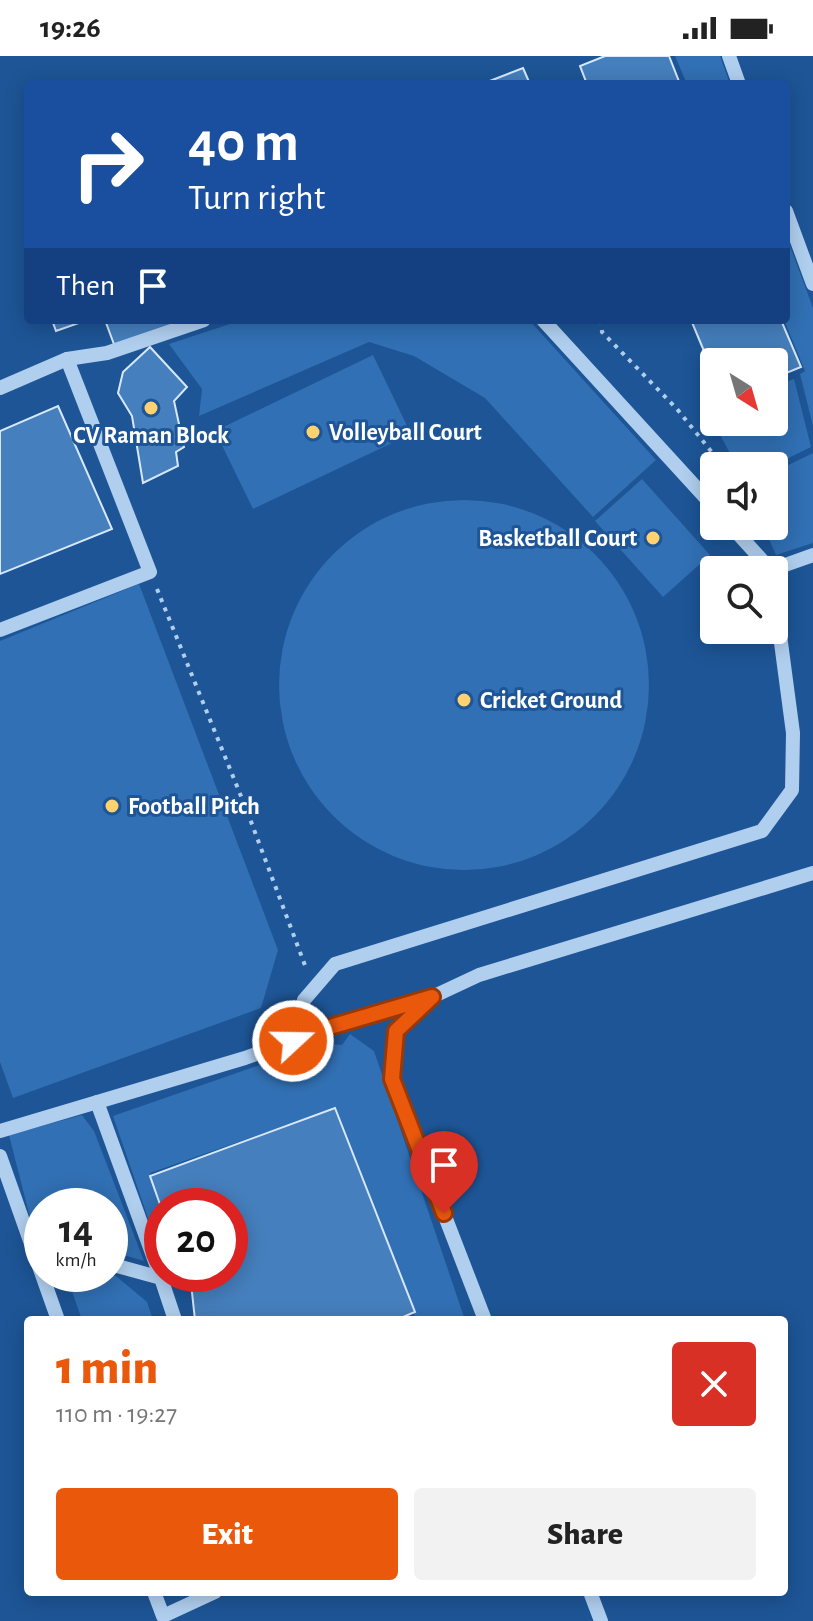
<!DOCTYPE html>
<html lang="en">
<head>
<meta charset="utf-8">
<style>
  body { margin:0; font-family:"Alegreya Sans",sans-serif; background:#f2f2f2; color:#222; height:100vh; display:flex; flex-direction:column; font-size:30px; white-space:nowrap }
  * { box-sizing:border-box; margin:0 }
  p { font-size:26px; color:#767676 }
  .icon { flex:none; width:44px; height:44px; fill:none; stroke:currentColor; stroke-width:2; stroke-linecap:round; stroke-linejoin:round }
  .map { position:relative; flex:1; overflow:hidden }
  .sheet { position:absolute; left:24px; top:1260px; width:764px; height:280px; display:flex; flex-direction:column; background:#fff; border-radius:8px; box-shadow:0 4px 20px #0003 }
  .sheet>* { flex:none }
  .top-card { position:absolute; left:24px; top:24px; width:766px; height:244px; border-radius:8px; box-shadow:0 4px 20px #0003; background:#1a4fa0; color:#fff; overflow:hidden }
  .needle { width:52px; rotate:143deg }
  .tools { position:absolute; left:700px; top:292px; display:grid; gap:16px }
  .tools a { display:grid; place-items:center; width:88px; height:88px; border-radius:8px; background:#fff; box-shadow:0 4px 20px #0003; font-size:40px }
  .speed { position:absolute; left:24px; top:1132px; display:flex; gap:16px; font-size:40px; font-weight:700; text-align:center }
  .speed>* { display:grid; place-content:center; width:104px; height:104px; border-radius:50%; background:#fff; box-shadow:0 4px 20px #0003; line-height:1 }
  .speed small { font-size:20px; font-weight:400 }
  .speed .limit { border:12px solid #d22; background:#fff; color:#111 }
  .pin { position:absolute; display:grid; place-items:center; width:68px; height:68px; color:#fff; margin:-82px -34px; border-radius:50% 50% 50% 0; rotate:-45deg; box-shadow:0 0 8px #0007 }
  .pin .icon { rotate:45deg }
  .me { position:absolute; width:88px; margin:-44px; rotate:69deg; stroke-linejoin:round; filter:drop-shadow(0 0 6px #0008) }
  .turn { display:flex; align-items:center; gap:28px; height:168px; padding:0 32px; font-size:36px }
  .turn .icon { width:104px; height:104px; stroke-width:2.5 }
  .turn b { display:block; font-size:56px; line-height:68px }
  .then { display:flex; align-items:center; height:76px; padding:0 32px; background:#0003; gap:16px; font-size:30px }
  .round { display:grid; place-items:center; flex:none; width:84px; height:84px; border-radius:8px; background:#f2f2f2 }
  .summary { display:flex; align-items:center; justify-content:space-between; height:136px; padding:0 32px }
  h1 { font-size:48px; font-weight:800; line-height:60px; color:#ea580c }
  .button { display:flex; gap:16px; margin-top:auto; padding:16px 32px }
  .button a { flex:1; height:92px; border-radius:8px; background:#ea580c; color:#fff; font-size:32px; font-weight:800; line-height:92px; text-align:center }
  .button a+a { background:#f2f2f2; color:#222 }
  .status { display:flex; justify-content:space-between; align-items:center; height:56px; padding:0 40px; background:#fff; direction:ltr }
  .status svg { height:22px; fill:currentColor }
  .map>svg:first-child { display:block }
  .green { fill:#3170b4 }
  .building { fill:#457fbd; stroke:#d7e8fb; stroke-width:2 }
  .lines { fill:none; stroke-linecap:round; stroke-linejoin:round }
  .path { stroke:#b0cfef; stroke-width:4; stroke-dasharray:4 6; stroke-linecap:butt }
  .minor { stroke:#b0cfef; stroke-width:14 }
  .route-casing { stroke:#983908; stroke-width:20 }
  .route { stroke:#ea580c; stroke-width:14 }
  .poi-dot { fill:#ffd16f; stroke:#1d5596; stroke-width:3 }
  .labels { text-anchor:middle; stroke-width:6; stroke-linejoin:round; paint-order:stroke }
  .poi-label { font-size:24px; font-weight:bold; fill:#fff; stroke:#1d5596; text-anchor:start }
</style>
</head>
<body>
<div class="status"><b>19:26</b><svg viewBox="0 0 49 12"><path d="M0 12V9h3v3zM5 12V6h3v6zM10 12V3h3v9zM15 12V0h3v12zM26 1h20v11H26zM47 4h2v5h-2z"/></svg></div>
<div class="map">
<svg width="813" height="1565" viewBox="0 0 813 1565">
  <rect width="100%" height="100%" fill="#1d5596"/>
  <g class="green">
    <path d="M675,0H720L730,28H687Z"/>
    <path d="M786,179L813,252V370L800,318L805,315L784,264Z"/>
    <path d="M242,264H529L656,404L593,461L485,342L414,300L369,286L199,360L202,333L169,288Z"/>
    <path d="M373,299L411,378L253,453L215,375Z"/>
    <path d="M794,323L811,391L772,410H737L706,353L714,351V366H774V330Z"/>
    <path d="M813,397V487L776,499L763,470H774V416Z"/>
    <path d="M642,423L710,499L663,541L595,465Z"/>
    <circle cx="464" cy="629" r="185"/>
    <path d="M139,528L278,894L261,952L13,1042L0,1006V585Z"/>
    <path d="M350,978L374,995L465,1264H416L335,1052L150,1117L162,1153V1189L158,1191L113,1060L323,987L342,989Z"/>
    <path d="M82,1059L94,1075L144,1205L110,1195V1150H42V1175L33,1173L9,1079Z"/>
    <path d="M66,1218L116,1220L147,1246L153,1264H82Z"/>
  </g>
  <g class="building">
    <path d="M605,0H669L680,28H587L580,10Z"/>
    <path d="M523,12L530,28H482Z"/>
    <path d="M52,264H78L79,267L56,275Z"/>
    <path d="M105,264H191L115,291Z"/>
    <path d="M691,264H781L801,311L774,322V306H714V319Z"/>
    <path d="M150,291L187,331L174,345L184,391L176,396L178,410L143,427L132,360L118,337L123,316Z"/>
    <path d="M58,350L112,473L0,518V375Z"/>
    <path d="M335,1052L415,1256L396,1264H195L190,1218H230V1150H162V1154L150,1120Z"/>
  </g>
  <g class="lines">
    <g class="path">
      <path d="M601,264L602,276L677,353L723,410"/>
      <path d="M157,533L247,755L306,912"/>
    </g>
    <g class="minor">
      <path d="M729,0L739,28"/>
      <path d="M786,155L813,228"/>
      <path d="M543,264L714,451"/>
      <path d="M0,332L67,303L107,297L204,264"/>
      <path d="M731,470L771,514"/>
      <path d="M771,514L813,499"/>
      <path d="M0,574L150,516L67,303"/>
      <path d="M429,944L396,975L392,1023L485,1264"/>
      <path d="M293,985L304,944L335,908L762,775L792,734L793,677L774,534"/>
      <path d="M97,1046L161,1222"/>
      <path d="M0,1075L245,1002L330,971L432,941L479,919L813,817"/>
      <path d="M0,1100L58,1264"/>
      <path d="M110,1208L161,1222L175,1264"/>
      <path d="M154,1536L163,1560L215,1536"/>
      <path d="M590,1536L601,1565"/>
    </g>
  </g>
  <g class="lines">
    <defs>
      <path id="route" d="M293,985L330,971L432,941L396,975L392,1023L444,1157"/>
    </defs>
    <use href="#route" class="route-casing"/>
    <use href="#route" class="route"/>
  </g>
  <g class="poi-dot">
    <circle cx="151" cy="352" r="8"/>
    <circle cx="313" cy="376" r="8"/>
    <circle cx="653" cy="482" r="8"/>
    <circle cx="464" cy="644" r="8"/>
    <circle cx="112" cy="750" r="8"/>
  </g>
  <g class="labels">
    <g class="poi-label">
      <text x="329" y="384">Volleyball Court</text>
      <text x="151" y="387" text-anchor="middle">CV Raman Block</text>
      <text x="637" y="490" text-anchor="end">Basketball Court</text>
      <text x="480" y="652">Cricket Ground</text>
      <text x="128" y="758">Football Pitch</text>
    </g>
  </g>
</svg>
<div class="tools">
<a><svg class="needle" viewBox="-14 -14 28 28"><path d="M0-13l5 13h-10z" fill="#e53935"/><path d="M0 13l5-13h-10z" fill="#767676"/></svg></a>
<a><svg class="icon" aria-label="sound" viewBox="0 0 24 24"><path d="M4 9h4l5-4v14l-5-4H4zM17 9q2 3 0 6"/></svg></a>
<a><svg class="icon" aria-label="search" viewBox="0 0 24 24"><circle cx="10" cy="10" r="6"/><path d="M15 15l6 6"/></svg></a>
</div>
<div class="speed"><div>14<small>km/h</small></div><div class="limit">20</div></div>
<div class="pin" style="left:444px;top:1157px;background:#d93025"><svg class="icon" aria-label="arrive" viewBox="0 0 24 24"><path d="M6 21V4h12l-3 4 3 4H6"/></svg></div>
<svg class="me" style="left:293px;top:985px" viewBox="-20 -20 40 40"><circle r="17" fill="#ea580c" stroke="#fff" stroke-width="3"/><path d="M0-11L8 9 0 5-8 9z" fill="#fff"/></svg>
<div class="top-card">
<div class="turn"><svg class="icon" aria-label="right" viewBox="0 0 24 24"><path d="M7 20v-9h11M14 6l5 5-5 5"/></svg><div><b>40 m</b>Turn right</div></div>
<div class="then">Then<svg class="icon" aria-label="arrive" viewBox="0 0 24 24"><path d="M6 21V4h12l-3 4 3 4H6"/></svg></div>
</div>
<section class="sheet">
<div class="summary"><div><h1>1 min</h1><p>110 m · 19:27</p></div><a class="round" style="background:#d93025;color:#fff"><svg class="icon" aria-label="close" viewBox="0 0 24 24"><path d="M6 6l12 12M18 6L6 18"/></svg></a></div>
<div class="button"><a>Exit</a><a>Share</a></div>
</section>
</div>
</body>
</html>
